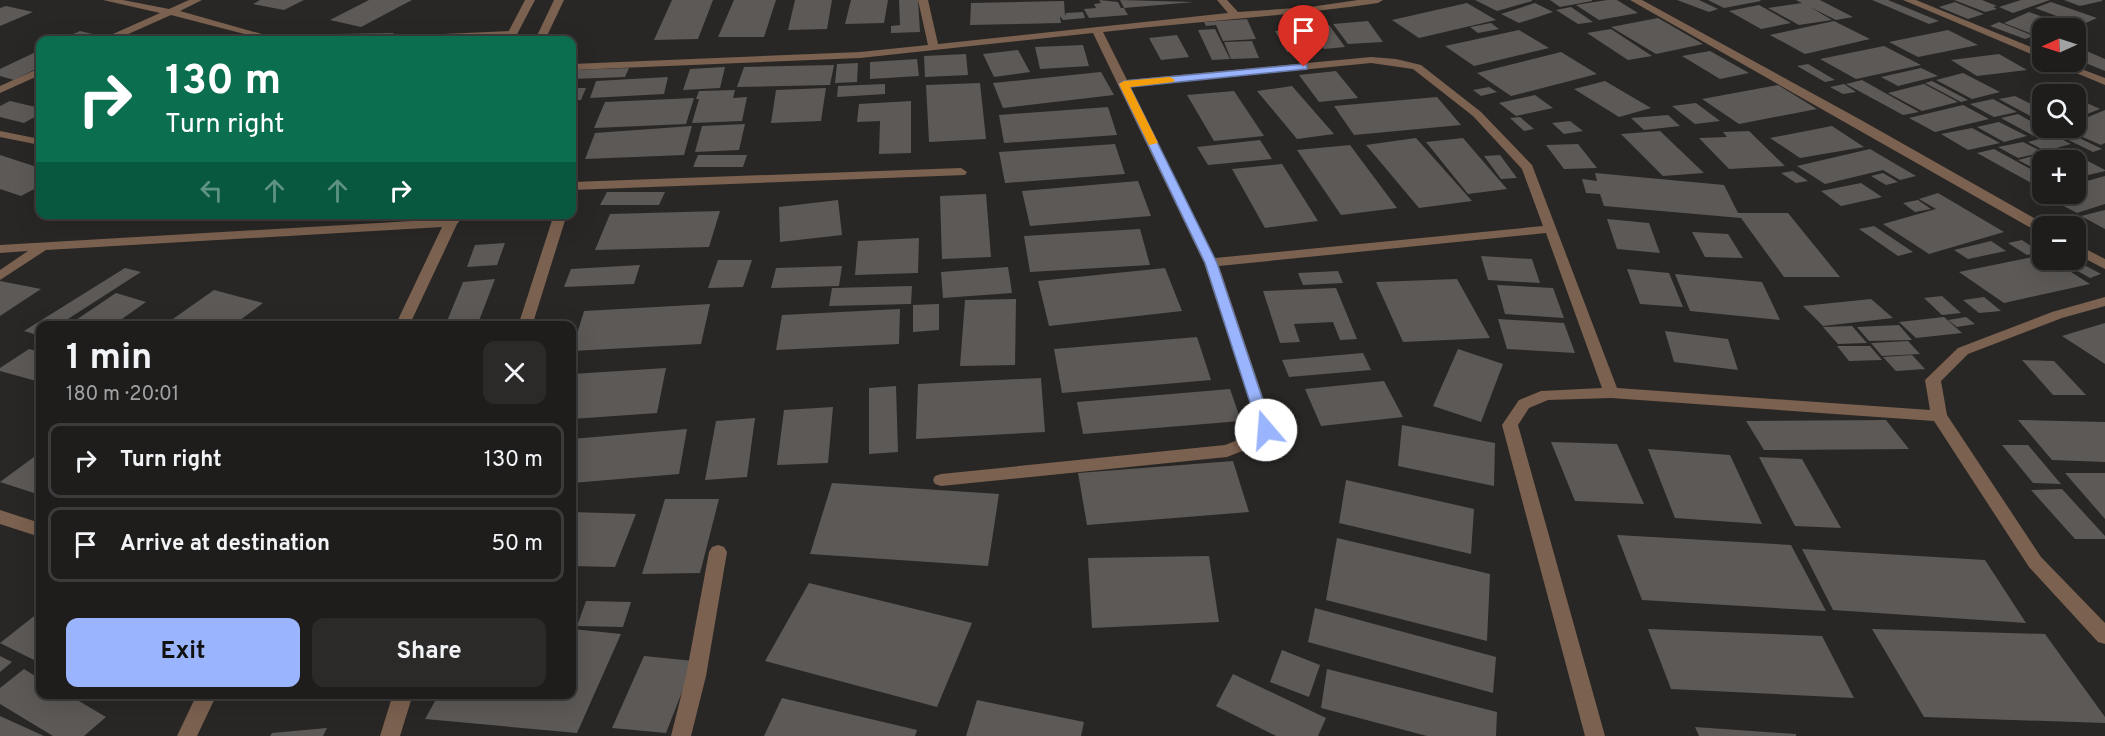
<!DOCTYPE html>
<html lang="en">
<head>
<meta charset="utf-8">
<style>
  body { margin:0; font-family:Overpass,sans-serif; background:#2c2a29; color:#f1f3f6; height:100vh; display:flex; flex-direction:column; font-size:22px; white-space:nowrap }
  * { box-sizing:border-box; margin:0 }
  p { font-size:20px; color:#a1a2a3 }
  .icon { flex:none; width:33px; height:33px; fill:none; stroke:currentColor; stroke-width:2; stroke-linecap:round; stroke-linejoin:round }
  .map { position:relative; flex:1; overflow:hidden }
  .sheet { position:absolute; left:36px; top:321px; width:540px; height:378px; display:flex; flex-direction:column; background:#1f1d1c; border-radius:12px; box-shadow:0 6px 24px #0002,0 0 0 2px #3c3b3b }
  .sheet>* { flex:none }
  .top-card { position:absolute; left:36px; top:36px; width:540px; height:183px; border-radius:12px; box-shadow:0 6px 24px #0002,0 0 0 2px #3c3b3b; background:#0b6e4f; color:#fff; overflow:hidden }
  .needle { width:39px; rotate:267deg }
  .tools { position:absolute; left:2032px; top:18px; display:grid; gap:12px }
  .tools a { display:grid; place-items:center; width:54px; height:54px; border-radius:12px; background:#1f1d1c; box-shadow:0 6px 24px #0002,0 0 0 2px #3c3b3b; font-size:30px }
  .pin { position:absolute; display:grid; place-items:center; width:51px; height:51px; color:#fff; margin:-62px -26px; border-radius:50% 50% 50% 0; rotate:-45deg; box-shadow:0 0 6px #0007 }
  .pin .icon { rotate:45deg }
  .me { position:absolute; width:66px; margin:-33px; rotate:342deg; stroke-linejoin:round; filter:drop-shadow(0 0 4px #0008) }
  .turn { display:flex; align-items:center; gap:21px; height:126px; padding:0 30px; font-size:27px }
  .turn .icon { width:78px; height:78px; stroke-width:2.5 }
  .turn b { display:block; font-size:42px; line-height:51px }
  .lanes { display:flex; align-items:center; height:57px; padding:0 30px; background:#0003; justify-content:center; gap:30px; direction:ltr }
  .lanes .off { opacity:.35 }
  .round { display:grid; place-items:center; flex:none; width:63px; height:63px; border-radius:12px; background:#2c2a29 }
  .headline { display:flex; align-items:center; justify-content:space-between; height:102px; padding:0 30px }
  h1 { font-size:36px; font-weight:700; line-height:45px }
  .cta { display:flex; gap:12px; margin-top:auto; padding:12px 30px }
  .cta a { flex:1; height:69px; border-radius:12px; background:#9ab5fd; color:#111; font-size:24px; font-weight:700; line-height:69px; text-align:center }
  .cta a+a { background:#2c2a29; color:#f1f3f6 }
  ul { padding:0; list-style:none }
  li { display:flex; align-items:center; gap:18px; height:75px; margin:0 12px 9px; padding:0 18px; border:3px solid #3c3b3b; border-radius:12px }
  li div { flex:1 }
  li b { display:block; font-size:22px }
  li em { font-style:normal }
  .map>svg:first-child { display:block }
  .building { fill:#5c5957 }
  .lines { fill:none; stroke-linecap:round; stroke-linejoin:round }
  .service { fill:#7b614f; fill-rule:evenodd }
  .minor { fill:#7b614f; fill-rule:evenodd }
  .route { fill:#9ab5fd; stroke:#6476a4; stroke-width:1.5 }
  .slow { fill:#f59e0b }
</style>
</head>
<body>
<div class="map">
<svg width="2105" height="736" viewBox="0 0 2105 736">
  <rect width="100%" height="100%" fill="#292725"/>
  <g class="building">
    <path d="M260,0H304L284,10L253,4Z"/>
    <path d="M369,0H412L361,27L330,20Z"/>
    <path d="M672,0H713L698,39L654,40Z"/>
    <path d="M734,0H776L764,37H718Z"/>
    <path d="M795,0H832L827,29L788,30Z"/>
    <path d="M851,0H888L884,23L845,24Z"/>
    <path d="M899,0H918L920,32L891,33V26L900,25Z"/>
    <path d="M1099,0L1118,2L1121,8H1124L1120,0L1194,2L1124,8L1128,15L1089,18L1084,9L1096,8L1094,4L1101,3Z"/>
    <path d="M1475,0H1532V1L1497,11Z"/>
    <path d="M1550,0H1592V1L1560,7Z"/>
    <path d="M1607,0H1617L1638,13L1599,20L1576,5Z"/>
    <path d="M1677,0H1699L1718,9L1709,12Z"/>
    <path d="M1708,0H1760L1761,1L1724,8Z"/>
    <path d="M1796,0H1820L1853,17L1836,20L1810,7L1832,20L1799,25L1768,8L1802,3Z"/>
    <path d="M1872,0H1888L1939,21L1929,24Z"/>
    <path d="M1954,0H1982L1997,6L1993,7L1997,9L1985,12Z"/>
    <path d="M2021,0H2050L2013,13L1999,7Z"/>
    <path d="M2064,0H2102V1L2080,6Z"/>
    <path d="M1064,1L1065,16L1066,13L1083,12L1085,18L1063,20L1060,16L1061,23L970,25L971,3Z"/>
    <path d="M1955,2L1984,14L1968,19L1939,7Z"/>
    <path d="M2051,2L2097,18L2081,25L2035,8Z"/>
    <path d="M1467,3L1496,20L1419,38L1392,20Z"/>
    <path d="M1535,3L1553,12L1519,23L1501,14Z"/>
    <path d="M1759,5L1791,23L1761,29L1729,11Z"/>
    <path d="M6,6L33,12L0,26V8Z"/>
    <path d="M1571,7L1593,22L1578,24L1556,10Z"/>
    <path d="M2029,12L2062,24L2053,28H2043V33L2037,36L2004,23Z"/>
    <path d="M1658,18L1703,44L1656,54L1611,27Z"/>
    <path d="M1247,19L1256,39L1223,41L1216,25L1206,26L1204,22Z"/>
    <path d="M1368,21L1383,42L1348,44L1333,24Z"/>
    <path d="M1834,21L1870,39L1805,54L1770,35Z"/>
    <path d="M1999,22L2034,36L2025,39L1990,26Z"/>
    <path d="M1491,23L1499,29L1478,33L1470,27Z"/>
    <path d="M1329,25L1345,47L1324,49L1309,26Z"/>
    <path d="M1215,29L1230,59L1212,60L1198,30Z"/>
    <path d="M1305,29L1318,51L1287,52L1275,31Z"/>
    <path d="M1611,29L1652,56L1628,60L1587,33Z"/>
    <path d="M1519,30L1549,48L1474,66L1445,46Z"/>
    <path d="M1948,30L1978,45L1918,57L1889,42Z"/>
    <path d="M80,31L105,37L96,40H60Z"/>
    <path d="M394,33L388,40H332L337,34Z"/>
    <path d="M1177,35L1189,57L1161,60L1149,38Z"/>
    <path d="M327,36L323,40H291L294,37Z"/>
    <path d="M1252,41L1259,58L1231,59L1224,42Z"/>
    <path d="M1083,45L1089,66L1040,69L1035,47Z"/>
    <path d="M1884,46L1921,65L1856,79L1820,59Z"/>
    <path d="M2082,49L2105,59V71L2076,59V51Z"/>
    <path d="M40,50V67L14,80L0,76V69Z"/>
    <path d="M1018,50L1030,72L994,77L983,54Z"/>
    <path d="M1710,51L1749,73L1720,79L1682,56Z"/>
    <path d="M1561,52L1597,74L1511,96L1477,73Z"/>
    <path d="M966,54L968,75L925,77L924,56Z"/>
    <path d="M1999,54L2027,70L1977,76L1951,60Z"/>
    <path d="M917,59L919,76L870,79V62Z"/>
    <path d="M858,63L857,82L835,83L837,64Z"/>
    <path d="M1808,64L1835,80L1825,82L1797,66Z"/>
    <path d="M834,65L830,85L737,87L744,67Z"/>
    <path d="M725,67L720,88L683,90L690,69Z"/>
    <path d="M629,68L625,77L572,79V70Z"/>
    <path d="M1921,68L1938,76L1898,86L1881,77Z"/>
    <path d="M1336,71L1358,98L1319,102L1299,75Z"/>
    <path d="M1101,72L1114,95L1003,108L993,83Z"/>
    <path d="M1963,73L2000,92L1972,99L1936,80Z"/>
    <path d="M668,77L664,94L590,98L596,81Z"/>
    <path d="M1862,80L1919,112L1903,115L1846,84Z"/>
    <path d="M1605,81L1651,108L1619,117L1574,89Z"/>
    <path d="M1932,81L1968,100L1961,102L1925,83Z"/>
    <path d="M980,83L986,139L929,142L926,85Z"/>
    <path d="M885,84V94L837,97L838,86Z"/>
    <path d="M1844,84L1856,92L1843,94L1830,87Z"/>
    <path d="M1924,84L1958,102L1922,111L1888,93Z"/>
    <path d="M1778,85L1817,109L1739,124L1702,99Z"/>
    <path d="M1292,86L1334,134L1297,139L1257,91Z"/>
    <path d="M1489,87L1497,92L1481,96L1473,90Z"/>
    <path d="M572,88H586L581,100H572Z"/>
    <path d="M826,88L821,121L771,123L776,90Z"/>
    <path d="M735,90L733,98L747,97L742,121L692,123L699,99H696L699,91Z"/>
    <path d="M1234,91L1264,136L1214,141L1187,95Z"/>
    <path d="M1535,95L1553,108L1516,116L1499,103Z"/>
    <path d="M2015,96L2043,110V123L1999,99Z"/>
    <path d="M1437,97L1461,125L1354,135L1334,106Z"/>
    <path d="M694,98L686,124L594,128L605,102Z"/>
    <path d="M1993,99L2017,112L1994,117L1970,104Z"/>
    <path d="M10,101L40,108V114L24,123L0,117V106Z"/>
    <path d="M911,101V153L879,154L880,121L857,122L859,104Z"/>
    <path d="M1696,103L1720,121L1695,124L1672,106Z"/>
    <path d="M2087,103L2100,109L2087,114L2076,109Z"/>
    <path d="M1963,105L1989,119L1935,132L1909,118Z"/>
    <path d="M1108,107L1117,135L1004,143L999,115Z"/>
    <path d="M2105,110V143L2101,145L2062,128H2076V122Z"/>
    <path d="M2018,114L2043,128L2052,132L2034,136L2001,118Z"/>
    <path d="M1668,115L1680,126L1644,130L1631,118Z"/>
    <path d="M1520,117L1534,129L1524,131L1510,118Z"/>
    <path d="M1570,121L1583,131L1564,134L1552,123Z"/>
    <path d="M1999,122L2027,136L2004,142L1977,127Z"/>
    <path d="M745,124L739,150L695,152L702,126Z"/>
    <path d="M692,126L684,155L585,159L595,133Z"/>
    <path d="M1832,126L1864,147L1800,158L1770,138Z"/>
    <path d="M1972,128L2000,143L1968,150L1941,134Z"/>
    <path d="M2063,130L2102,149L2093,152L2054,133Z"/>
    <path d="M1660,131L1704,173L1663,176L1621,134Z"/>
    <path d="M1749,131L1785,166L1729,169L1699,138L1727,137L1723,132Z"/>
    <path d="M2053,135L2071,144L2045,151L2028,142Z"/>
    <path d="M1416,138L1472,201L1419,208L1366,145Z"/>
    <path d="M1463,138L1507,189L1468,194L1426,142Z"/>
    <path d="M1260,140L1272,159L1208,165L1197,147Z"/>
    <path d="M2023,142L2043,152L2018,158L1998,147Z"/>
    <path d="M1115,144L1125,174L1005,183L999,152Z"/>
    <path d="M1578,144L1597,168L1564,169L1546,145Z"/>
    <path d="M1350,145L1397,208L1341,215L1297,150Z"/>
    <path d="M2063,148L2105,170V171L2076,178V160H2043V173L2018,160Z"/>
    <path d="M1870,149L1916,176L1900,180L1883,170L1825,184L1797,166Z"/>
    <path d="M1994,149L2043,176V183L2035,185L1977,153Z"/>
    <path d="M0,155L40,168V186L21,196L0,189Z"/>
    <path d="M698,155H747L743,167H693Z"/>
    <path d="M1500,155L1517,178L1501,179L1484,156Z"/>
    <path d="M1282,164L1318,221L1265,228L1232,169Z"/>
    <path d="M1793,171L1808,181L1796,183L1781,173Z"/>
    <path d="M1595,173L1724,185L1738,213H1788L1840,277H1784L1741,218L1604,206L1600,194L1586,193L1582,179L1597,181Z"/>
    <path d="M1883,173L1898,182L1886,185L1871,176Z"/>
    <path d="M2105,176V204L2077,213L2041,194H2076V184Z"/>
    <path d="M1138,181L1151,216L1030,226L1022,191Z"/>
    <path d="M1861,183L1882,197L1841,206L1821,191Z"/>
    <path d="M607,192H665L659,205H600Z"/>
    <path d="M1938,193L2004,232L1929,254L1883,224L1936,209L1919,199Z"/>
    <path d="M986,194L991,257L942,259L940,196Z"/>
    <path d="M838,200L842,235L780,242L779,207Z"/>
    <path d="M1918,200L1931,209L1915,212L1903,203Z"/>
    <path d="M2105,210V229L2081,216Z"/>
    <path d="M720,211L709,247L595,250L610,214Z"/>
    <path d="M1607,219L1649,223L1660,253L1617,249Z"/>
    <path d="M1874,226L1913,252L1898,256L1859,229Z"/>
    <path d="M1140,229L1150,265L1030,272L1024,236Z"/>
    <path d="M1692,232L1728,234L1743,258L1705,257Z"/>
    <path d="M919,238L918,273L855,275L858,241Z"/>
    <path d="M2022,240L2040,252L2027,255L2008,243Z"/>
    <path d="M1991,241L2006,251L1968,259L1954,250Z"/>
    <path d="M505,243L497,265L467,267L475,245Z"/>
    <path d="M2043,255V260H2052L2090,284L2004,303L1959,272Z"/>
    <path d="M1481,256L1532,259L1540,283L1488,280Z"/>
    <path d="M718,260H752L743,287L708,288Z"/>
    <path d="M2058,260H2075L2101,274L2090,278Z"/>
    <path d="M640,265L634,284L564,287L571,269Z"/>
    <path d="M842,266L839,286L771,288L776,268Z"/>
    <path d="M1008,267L1012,293L943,298L941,272Z"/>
    <path d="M125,268L141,272L57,326H40V336L24,331Z"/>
    <path d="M1165,268L1182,311L1049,326L1038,281Z"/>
    <path d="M1627,269L1669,273L1683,307L1640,304Z"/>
    <path d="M1338,271L1343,283L1303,285L1298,273Z"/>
    <path d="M1675,274L1762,282L1780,320L1690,311Z"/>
    <path d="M495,279L477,326H445L463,282Z"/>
    <path d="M1457,279L1490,338L1403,342L1376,282Z"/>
    <path d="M0,281L41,289L0,316Z"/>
    <path d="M1497,285L1553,288L1564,318L1505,314Z"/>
    <path d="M912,286L911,304L829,306L832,288Z"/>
    <path d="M1336,288L1357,339L1340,340L1333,322L1294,324L1300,342L1280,343L1263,291Z"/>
    <path d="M214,290L263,303L232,326H163Z"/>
    <path d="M116,293L146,302L112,326H67Z"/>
    <path d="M1942,296L1961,313L1942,315L1924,298Z"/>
    <path d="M1984,297L2001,311L1979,313L1963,300Z"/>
    <path d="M1016,299L1015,365L960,366L965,300Z"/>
    <path d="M1871,299L1893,318L1823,326L1803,306Z"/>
    <path d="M710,304L701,344L572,351L584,311Z"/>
    <path d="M939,304V330L913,332V305Z"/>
    <path d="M900,309L899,344L776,350L782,315Z"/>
    <path d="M1944,317L1962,333L1916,338L1899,322Z"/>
    <path d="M1966,317L1975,324L1957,327L1948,320Z"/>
    <path d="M1498,319L1564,323L1575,353L1507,349Z"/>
    <path d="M2105,323V364L2062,336Z"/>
    <path d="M1899,325L1912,340L1869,341L1857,327Z"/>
    <path d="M1852,326L1867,343L1838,344L1823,327Z"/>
    <path d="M1665,331L1728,339L1738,370L1674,362Z"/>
    <path d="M1197,337L1211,380L1062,393L1054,349Z"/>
    <path d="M1908,341L1920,354L1882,356L1871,343Z"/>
    <path d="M1837,346H1870L1882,360L1849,361Z"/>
    <path d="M29,349L40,352V382L0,371V368Z"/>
    <path d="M1458,349L1503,364L1481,422L1433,406Z"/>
    <path d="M1363,353L1371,370L1289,377L1282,360Z"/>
    <path d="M1912,355L1925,369L1896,371L1883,357Z"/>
    <path d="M2022,360L2054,361L2086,395H2053Z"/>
    <path d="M666,368L657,413L572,419V374Z"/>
    <path d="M1041,378L1045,432L916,439L918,384Z"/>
    <path d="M1384,381L1403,417L1321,426L1305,389Z"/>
    <path d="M896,386L898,452L869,454V388Z"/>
    <path d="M1230,389L1241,421L1083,434L1077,402Z"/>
    <path d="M833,407L828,463L777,465L784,410Z"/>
    <path d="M755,418L747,477L705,480L716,421Z"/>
    <path d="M1886,420L1909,449L1764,450L1746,421Z"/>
    <path d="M2018,420L2105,422V462L2052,460Z"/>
    <path d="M1402,425L1495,443L1494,486L1398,466Z"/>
    <path d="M687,429L679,474L572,483V439Z"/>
    <path d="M1551,442L1617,444L1644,504L1575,501Z"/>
    <path d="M2002,445H2028L2061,484L2033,483Z"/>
    <path d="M1648,449L1730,455L1762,524L1675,518Z"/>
    <path d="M38,454H40V495L0,482Z"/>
    <path d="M1759,457L1802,459L1841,528L1795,526Z"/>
    <path d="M1233,461L1249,512L1087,525L1078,473Z"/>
    <path d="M2065,473H2105V519Z"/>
    <path d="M1346,480L1474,509L1471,554L1339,523Z"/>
    <path d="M832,483L999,494L988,566L810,554Z"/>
    <path d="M2062,489L2105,536V539H2075L2031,490Z"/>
    <path d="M665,499H719L700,573L642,574Z"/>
    <path d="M572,512L636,514L615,567L572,566Z"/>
    <path d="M1617,535L1791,545L1826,611L1642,600Z"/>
    <path d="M1337,538L1490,574L1487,641L1326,600Z"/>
    <path d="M1802,549L1985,560L2026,623L1833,610Z"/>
    <path d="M1209,556L1219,622L1092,628L1088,558Z"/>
    <path d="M809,583L972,623L937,707L765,661Z"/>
    <path d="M586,601L631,602L623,627L577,626Z"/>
    <path d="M1315,608L1496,657L1493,693L1308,642Z"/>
    <path d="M38,613L40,614V663L0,643Z"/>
    <path d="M572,629L621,634L577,733L425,719L439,694H572Z"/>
    <path d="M1648,629L1822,636L1854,698L1671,689Z"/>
    <path d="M1872,629L2045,634L2105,717V723L1924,717Z"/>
    <path d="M1282,650L1320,665L1309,697L1270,682Z"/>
    <path d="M0,656L12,662L0,672Z"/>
    <path d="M644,656L694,661L666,733L612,728Z"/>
    <path d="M24,669L40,679V694H67L106,717L84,736H53L0,704V688Z"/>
    <path d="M1327,669L1497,712L1496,736H1427L1321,708Z"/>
    <path d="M1233,674L1326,718L1318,736H1276L1216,706Z"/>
    <path d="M782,698L917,730L915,736H764Z"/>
    <path d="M977,700L1084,722L1081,736H966Z"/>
    <path d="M0,716L44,736H0Z"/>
    <path d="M1695,727L1796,734V736H1699Z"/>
    <path d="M327,728L323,736H270L272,733Z"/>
  </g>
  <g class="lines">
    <path class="service" d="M512,31L516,32V36L422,40L444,34Z"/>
    <g class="minor">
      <path d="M103,0H123L169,9L189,0H202L180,11L283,40H268L171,15L115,40H103L104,38L160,13Z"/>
      <path d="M525,0H535L514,40H504Z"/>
      <path d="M554,0H564L545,40H535Z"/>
      <path d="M918,0H928L938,44L1228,13L1217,0H1227L1238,12L1310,7L1358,0H1383L1378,3C1287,16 1194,22 1103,32L1127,80L1371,57L1396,59L1421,65L1481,112L1532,165L1617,388L1930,410L1925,380L1958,348L2052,312L2105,297V306L2062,318L1968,354L1941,381L1947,415L2041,557L2105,623V644L2098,642L2029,567L1934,421L1611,398L1548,400L1529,408L1518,425L1605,736H1585L1502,425L1519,400L1541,391L1602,388L1546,233L1219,266L1274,430L1260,444L1227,457L941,486L935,484L933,480L935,476L941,474L1225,445L1248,436L1258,428L1204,263L1093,33L860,58L572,70V64L860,52L928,45ZM1371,63L1413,69L1473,116L1522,169L1543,226L1215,258L1130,87Z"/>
      <path d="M1630,0H1642L1861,120L2048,226H2043V233L2038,232Z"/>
      <path d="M1903,0H1916L2043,52V59Z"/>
      <path d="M2050,62H2063L2105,78V85Z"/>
      <path d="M40,68V75L0,93V86Z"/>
      <path d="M0,131L40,139V145L0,137Z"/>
      <path d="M961,168L967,172L965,175L572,190V182Z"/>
      <path d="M452,214H465L457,224L409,326H395L442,227L46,250L0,280V270L28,251L0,253V245L447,219Z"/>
      <path d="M554,214H567L532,326H518Z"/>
      <path d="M2076,244L2105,259V269L2076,254Z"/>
      <path d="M0,510L40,523V537L0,524Z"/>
      <path d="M718,545L724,547L727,552L706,676L691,736H671L686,676L709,552L712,547Z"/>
      <path d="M197,694H217L197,736H177Z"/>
      <path d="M393,694H413L400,736H380Z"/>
    </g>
  </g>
  <path class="route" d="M1304,64L1307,65V69L1130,87L1217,263L1273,430L1266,435L1259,430L1205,263L1119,84L1124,81Z"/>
  <path class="slow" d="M1170,77L1175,80L1173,82L1130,87L1158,143L1149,145L1119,84L1124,81Z"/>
</svg>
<div class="tools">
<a><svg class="needle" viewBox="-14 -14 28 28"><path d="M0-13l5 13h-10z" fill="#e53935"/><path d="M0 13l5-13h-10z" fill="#a1a2a3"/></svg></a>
<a><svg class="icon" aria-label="search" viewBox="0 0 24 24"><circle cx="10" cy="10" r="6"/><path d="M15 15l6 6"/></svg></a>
<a>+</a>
<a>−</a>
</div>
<div class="pin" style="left:1304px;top:67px;background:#d93025"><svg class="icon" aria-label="arrive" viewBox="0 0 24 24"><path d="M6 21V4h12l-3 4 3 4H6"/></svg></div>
<svg class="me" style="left:1266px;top:430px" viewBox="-20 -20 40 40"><circle r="19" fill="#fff"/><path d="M0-13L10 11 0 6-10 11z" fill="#9ab5fd"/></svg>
<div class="top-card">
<div class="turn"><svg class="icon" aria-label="right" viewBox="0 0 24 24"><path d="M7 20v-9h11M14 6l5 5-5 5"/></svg><div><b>130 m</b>Turn right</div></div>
<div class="lanes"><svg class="icon off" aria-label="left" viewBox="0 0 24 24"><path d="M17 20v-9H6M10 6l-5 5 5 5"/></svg><svg class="icon off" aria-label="ahead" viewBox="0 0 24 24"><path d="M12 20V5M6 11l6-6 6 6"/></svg><svg class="icon off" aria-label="ahead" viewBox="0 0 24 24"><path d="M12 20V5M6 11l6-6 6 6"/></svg><svg class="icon" aria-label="right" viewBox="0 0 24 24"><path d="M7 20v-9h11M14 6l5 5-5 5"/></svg></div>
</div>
<section class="sheet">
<div class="headline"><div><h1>1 min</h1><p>180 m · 20:01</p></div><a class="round"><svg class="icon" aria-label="close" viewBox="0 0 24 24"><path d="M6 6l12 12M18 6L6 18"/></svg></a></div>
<ul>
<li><svg class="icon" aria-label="right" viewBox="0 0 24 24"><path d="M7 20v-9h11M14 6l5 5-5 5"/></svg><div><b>Turn right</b></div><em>130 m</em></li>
<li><svg class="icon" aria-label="arrive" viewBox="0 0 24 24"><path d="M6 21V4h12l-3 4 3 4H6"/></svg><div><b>Arrive at destination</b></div><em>50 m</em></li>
</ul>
<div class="cta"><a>Exit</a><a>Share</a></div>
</section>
</div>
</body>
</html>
